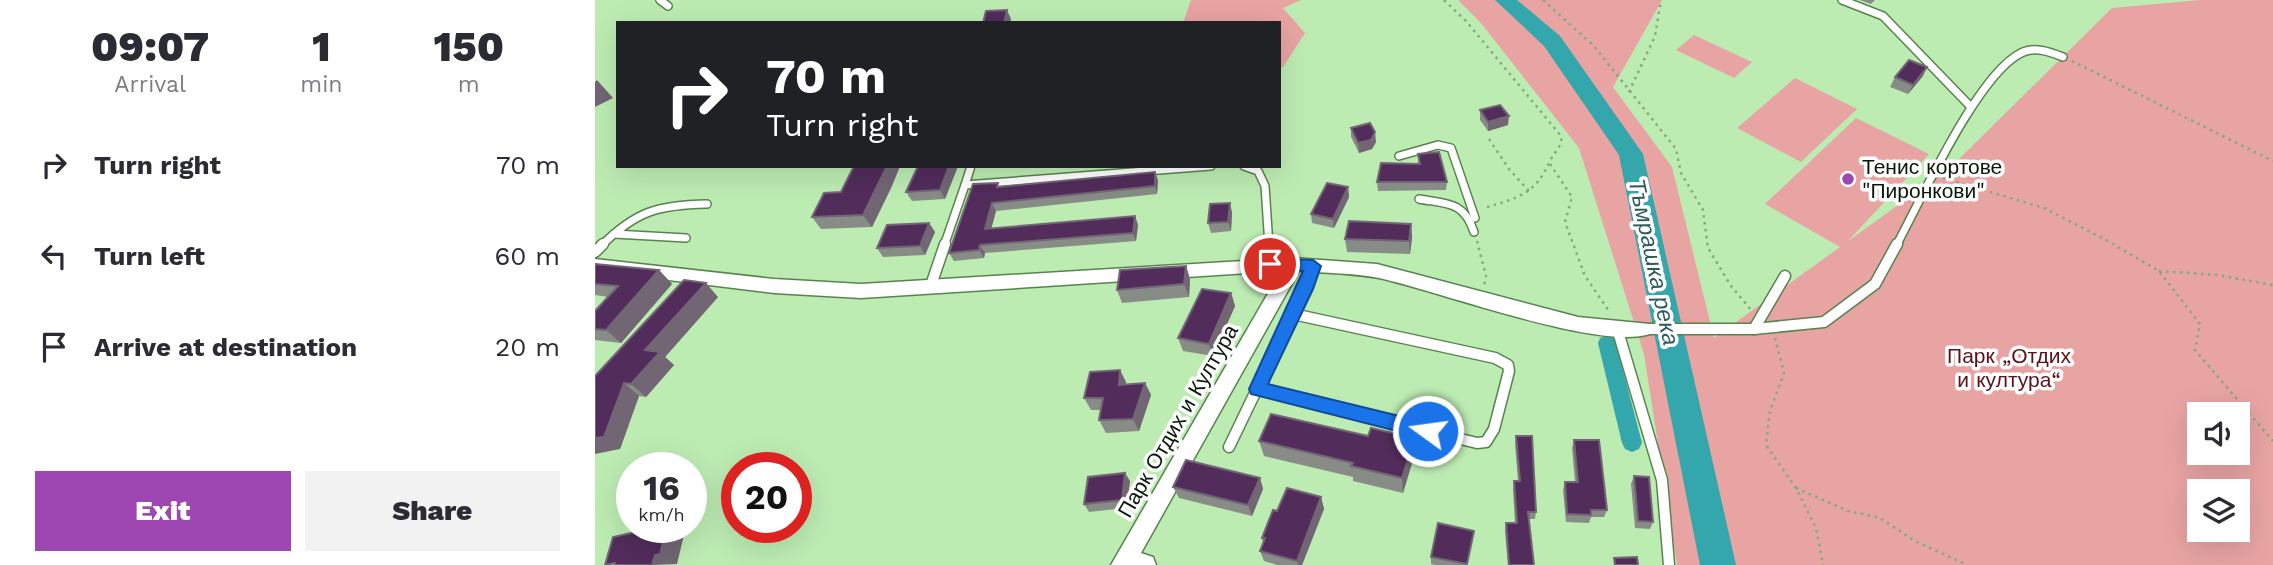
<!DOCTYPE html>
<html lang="en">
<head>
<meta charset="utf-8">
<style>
  body { margin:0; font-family:"Work Sans",sans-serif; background:#f2f2f3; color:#2b2b33; height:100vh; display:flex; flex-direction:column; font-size:26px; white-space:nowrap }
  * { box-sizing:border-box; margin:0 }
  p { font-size:23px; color:#7c7c81 }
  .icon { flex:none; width:38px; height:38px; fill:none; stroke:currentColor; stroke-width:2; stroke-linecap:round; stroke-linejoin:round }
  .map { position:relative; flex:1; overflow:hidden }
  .details { display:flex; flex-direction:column; background:#fff; width:595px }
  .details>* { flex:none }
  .top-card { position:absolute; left:21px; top:21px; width:665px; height:147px; border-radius:0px; box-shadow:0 7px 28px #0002; background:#202124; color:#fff; overflow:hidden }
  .buttons { position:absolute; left:1592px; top:402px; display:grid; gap:14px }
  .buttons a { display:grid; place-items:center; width:63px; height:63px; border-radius:0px; background:#fff; box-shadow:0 7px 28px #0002; font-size:35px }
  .speed { position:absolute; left:21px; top:452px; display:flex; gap:14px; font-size:35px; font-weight:700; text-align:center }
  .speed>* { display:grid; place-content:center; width:91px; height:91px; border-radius:50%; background:#fff; box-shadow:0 7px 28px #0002; line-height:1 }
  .speed small { font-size:18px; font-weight:400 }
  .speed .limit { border:10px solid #d22; background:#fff; color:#111 }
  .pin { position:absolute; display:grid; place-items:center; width:60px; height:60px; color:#fff; margin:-30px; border:4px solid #fff; border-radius:50%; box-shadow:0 2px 7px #0007 }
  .me { position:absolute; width:77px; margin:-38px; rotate:284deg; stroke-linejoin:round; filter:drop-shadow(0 0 5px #0008) }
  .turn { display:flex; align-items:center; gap:24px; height:147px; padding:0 35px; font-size:32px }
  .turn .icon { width:91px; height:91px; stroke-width:2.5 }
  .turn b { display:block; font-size:49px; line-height:60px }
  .eta { display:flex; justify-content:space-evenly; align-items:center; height:119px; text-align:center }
  .eta b { font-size:42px; font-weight:800; line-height:49px }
  .button { display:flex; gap:14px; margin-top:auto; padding:14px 35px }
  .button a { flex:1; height:80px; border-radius:0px; background:#9e46b2; color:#fff; font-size:28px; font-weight:800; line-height:80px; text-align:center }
  .button a+a { background:#f2f2f3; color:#2b2b33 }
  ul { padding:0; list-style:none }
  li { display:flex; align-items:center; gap:21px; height:91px; padding:0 35px }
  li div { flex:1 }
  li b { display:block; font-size:26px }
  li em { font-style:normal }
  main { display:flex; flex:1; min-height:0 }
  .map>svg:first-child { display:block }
  .green { fill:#e7a4a3; fill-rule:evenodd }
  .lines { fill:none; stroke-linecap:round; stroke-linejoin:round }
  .canal { fill:#34a7ad; fill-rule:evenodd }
  .river { fill:#34a7ad; fill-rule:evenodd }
  .service-far1-casing { stroke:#58834f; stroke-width:10 }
  .service-casing { stroke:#58834f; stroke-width:13 }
  .minor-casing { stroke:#58834f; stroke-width:3 }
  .path { stroke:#84a97c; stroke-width:2.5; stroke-dasharray:2.5 4.5; stroke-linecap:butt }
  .service-far1 { stroke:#fff; stroke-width:7 }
  .service { stroke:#fff; stroke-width:10 }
  .minor { fill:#fff; fill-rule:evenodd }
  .wall { fill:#888c87 }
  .shaded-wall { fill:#726675 }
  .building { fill:#522c5b; stroke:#726675; stroke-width:2 }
  .route { fill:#1a73e8; stroke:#114b97; stroke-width:2 }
  .poi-dot { fill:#9e46b2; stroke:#fefefe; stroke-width:2.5 }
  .labels { text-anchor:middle; stroke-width:7; stroke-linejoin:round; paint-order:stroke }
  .poi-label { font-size:21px; fill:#081905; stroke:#fefefe; text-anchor:start }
  .park-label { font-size:21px; fill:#5b121a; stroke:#fefefe }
  .street-label { font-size:21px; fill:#081905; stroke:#fefefe }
  .water-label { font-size:23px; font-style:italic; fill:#2c5b5e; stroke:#fefefe }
</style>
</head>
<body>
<main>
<section class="details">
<div class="eta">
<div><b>09:07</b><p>Arrival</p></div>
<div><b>1</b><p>min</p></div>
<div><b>150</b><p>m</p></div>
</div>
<ul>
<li><svg class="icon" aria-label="right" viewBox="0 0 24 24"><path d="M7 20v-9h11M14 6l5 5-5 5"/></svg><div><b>Turn right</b></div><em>70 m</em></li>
<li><svg class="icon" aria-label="left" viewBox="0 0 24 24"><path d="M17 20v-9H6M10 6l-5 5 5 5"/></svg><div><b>Turn left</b></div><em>60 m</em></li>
<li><svg class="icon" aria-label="arrive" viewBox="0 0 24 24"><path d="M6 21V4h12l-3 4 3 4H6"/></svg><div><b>Arrive at destination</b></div><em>20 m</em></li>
</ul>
<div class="button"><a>Exit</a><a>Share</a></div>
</section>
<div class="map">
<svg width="1678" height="565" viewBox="0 0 1678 565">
  <rect width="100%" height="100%" fill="#bdecb3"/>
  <g class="green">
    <path d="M596,0H706L688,8L710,33L688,67L684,68V23H588Z"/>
    <path d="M863,0H1067L1018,87L1077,167L1119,338L1245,247L1170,204L1261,118L1334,154L1253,241L1356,167L1517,8L1605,0H1678V565H1082L1049,354L984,148L886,23ZM1605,415H1643V453H1605ZM1605,492H1643V530H1605Z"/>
    <path d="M1099,35L1157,62L1139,78L1081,50Z"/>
    <path d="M1200,78L1262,109L1206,162L1142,128Z"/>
  </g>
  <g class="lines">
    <path class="canal" d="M1012,336L1019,338L1021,343L1047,443L1044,449L1037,452L1030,449L1027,443L1003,343L1005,338Z"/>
    <path class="river" d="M900,0H922L965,36L1048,154L1141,565H1105L1024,155L949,46Z"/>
    <defs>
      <g id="service-far1">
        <path d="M65,0L73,6"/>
        <path d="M1247,0L1288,16L1376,107"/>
        <path d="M804,156L843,145L856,148L880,218"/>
        <path d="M649,166L663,171L670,186L674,246"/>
        <path d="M370,185L376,166"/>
        <path d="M824,199C852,204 869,201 879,232"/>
        <path d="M19,234L91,238"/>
        <path d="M6,246C41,211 63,205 112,204"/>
        <path d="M349,246L370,185L616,166"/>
        <path d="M1301,246C1326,200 1382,75 1426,53C1440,46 1455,52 1468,57"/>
      </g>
      <g id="service">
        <path d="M674,244L675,264"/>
        <path d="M0,252L8,244"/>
        <path d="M335,288L350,244"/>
        <path d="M1022,328L1067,480L1074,565"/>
        <path d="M1049,329H1159L1229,322L1280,284L1302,244"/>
        <path d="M1159,329L1190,276"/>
        <path d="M662,389L882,443L891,442L899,429L914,371L913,365L900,358L698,314"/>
        <path d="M634,447L710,289L718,266"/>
      </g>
      <path id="minor" d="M699,258L782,264L983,317L1055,324L1058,329L1055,334C1004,351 844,291 784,278C758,273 730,273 704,271L546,553L558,557L561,565H516L686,271L266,298L179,293L0,271V259L179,279L266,284Z"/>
    </defs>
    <use href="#service-far1" class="service-far1-casing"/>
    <use href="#service" class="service-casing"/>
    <use href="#minor" class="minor-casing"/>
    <g class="path">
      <path d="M849,0L871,21L966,136C968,146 959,152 955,161C940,195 922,198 889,208"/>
      <path d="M948,0L999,46L1081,149L1086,173L1108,210L1113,248L1136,286L1157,311"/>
      <path d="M1477,61L1678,161"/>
      <path d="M1034,92L1060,36L1066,0"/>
      <path d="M894,139L914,169L934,191"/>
      <path d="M955,164L977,197L970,222L990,276L1014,311"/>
      <path d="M1348,178L1449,208L1511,240L1564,271L1605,324L1600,350L1678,441"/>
      <path d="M882,241L891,276L889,286"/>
      <path d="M1564,271L1622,275L1678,285"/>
      <path d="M1180,338L1189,373L1175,411L1171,445L1201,488L1221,528L1228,565"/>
      <path d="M1201,488L1253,511L1285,518L1320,541L1372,565"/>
    </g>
    <use href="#service-far1" class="service-far1"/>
    <use href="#service" class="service"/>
    <use href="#minor" class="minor"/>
  </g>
  <g class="wall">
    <path d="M1265,0H1280L1276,4Z"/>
    <path d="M1328,76L1313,94L1295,87L1300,77Z"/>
    <path d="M885,110L913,125L893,131L885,120Z"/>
    <path d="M756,128L781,142L777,149L764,153L756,137Z"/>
    <path d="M823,154L852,182L851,190L783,191L782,182L823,164Z"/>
    <path d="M259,166H305L296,188L277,227L226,229L217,217L246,192Z"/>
    <path d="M323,166H363L350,199L317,201L311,192Z"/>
    <path d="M563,180L562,194L401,211L396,229L540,216L543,225L541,241L390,253L389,258L359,261L354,253L405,187Z"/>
    <path d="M753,187L754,197L739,228L717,223L716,214Z"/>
    <path d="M637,212L636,231L616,233L613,223Z"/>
    <path d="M334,223L340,232L330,255L288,257L282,248Z"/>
    <path d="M816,224L817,238L815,254L752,252L750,239Z"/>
    <path d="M0,264L64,270L77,284L26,343L0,340V311L13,297L0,295Z"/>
    <path d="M591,266L595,279L594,297L527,303L522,290Z"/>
    <path d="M636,293L640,306L618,356L588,351L583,338Z"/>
    <path d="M123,297L70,357L79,365L51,397L44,396L25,449L0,376Z"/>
    <path d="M531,382V384L550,383L556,395L544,431L511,433L504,420L506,410H496L489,398Z"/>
    <path d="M921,436L941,512L940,519H934L939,565H913L910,531L911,523H920L918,489L919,481H923L920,444Z"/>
    <path d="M979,440L1012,510L1009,517H996L994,523L971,522L968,490L970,482H980L977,448Z"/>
    <path d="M664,441L820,453L808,493L758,481V477L669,456Z"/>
    <path d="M1039,476L1058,522L1055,529L1040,528L1036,484Z"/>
    <path d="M665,478L668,489L657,516L584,498L578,487Z"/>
    <path d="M535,481L531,508L494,512L489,504Z"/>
    <path d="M726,497L729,509L707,565H682L669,561L665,551L668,543L667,538L682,511Z"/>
    <path d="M878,538L872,565H841L836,564V557Z"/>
  </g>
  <g class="shaded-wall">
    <path d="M412,10L416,19L415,23H409Z"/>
    <path d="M1332,67L1328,76L1313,94L1318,85Z"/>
    <path d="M2,80L18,98L0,107V82Z"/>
    <path d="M914,116L913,125L893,131V122Z"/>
    <path d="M780,132L781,142L777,149L764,153L763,143Z"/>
    <path d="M292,166H305L296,188L277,227L268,215Z"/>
    <path d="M354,166H363L350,199L345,190Z"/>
    <path d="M560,172L563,180L562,194L560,186Z"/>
    <path d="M753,187L754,197L739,228L738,219Z"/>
    <path d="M397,203L401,211L394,237L390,229Z"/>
    <path d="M635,203L637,212L636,231L633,222Z"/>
    <path d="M540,216L543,225L541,241L538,233Z"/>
    <path d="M334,223L340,232L330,255L325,246Z"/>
    <path d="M816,224L817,238L815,254L814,241Z"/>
    <path d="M385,245L390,253L389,258L384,250Z"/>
    <path d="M591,266L595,279L594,297L589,284Z"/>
    <path d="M64,270L77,284L26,343L11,330Z"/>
    <path d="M111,283L123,297L70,357L79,365L51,397L36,384L50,350Z"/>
    <path d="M636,293L640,306L618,356L614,344Z"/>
    <path d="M525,370L531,382L530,398L524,385Z"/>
    <path d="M29,383L44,396L25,449L0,454V438Z"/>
    <path d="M550,383L556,395L544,431L538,419Z"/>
    <path d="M820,438V453L808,493L807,478Z"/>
    <path d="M530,473L535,481L531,508L527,500Z"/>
    <path d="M665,478L668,489L657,516L653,505Z"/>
    <path d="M726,497L729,509L707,565H703L702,561Z"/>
    <path d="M72,527H77L89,535L82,564L57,565L60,555Z"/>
  </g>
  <g class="building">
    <path d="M412,10L409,23H388L391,11Z"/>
    <path d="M1314,60L1332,67L1318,85L1300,77Z"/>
    <path d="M905,105L914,116L893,122L885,110Z"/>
    <path d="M775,123L780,132L776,140L763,143L756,128Z"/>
    <path d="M844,152L852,182H782L786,163L825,164L823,154Z"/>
    <path d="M259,166H292L268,215L217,217L229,193L246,192Z"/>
    <path d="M323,166H354L345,190L311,192Z"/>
    <path d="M560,172V186L397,203L390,229L540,216L538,233L385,245L384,250L354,253L378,184L403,183L402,187Z"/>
    <path d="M732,183L753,187L738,219L716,214Z"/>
    <path d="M635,203L633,222L613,223L615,204Z"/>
    <path d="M754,221L816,224L814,241L750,239Z"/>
    <path d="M334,223L325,246L282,248L292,225Z"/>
    <path d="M0,264L64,270L11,330L0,329V311L23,286L0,284Z"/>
    <path d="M591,266L589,284L522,290L525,270Z"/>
    <path d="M89,280L111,283L50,350L65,352L36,384L29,383L9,437L0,438V376Z"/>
    <path d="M607,289L636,293L614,344L583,338Z"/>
    <path d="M525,370L524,385L550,383L538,419L504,420L508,398H489L495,372Z"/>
    <path d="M676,414L773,436L776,428L820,438L807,478L756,466L758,463L664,441Z"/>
    <path d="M921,436H937L941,512H933L939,565H914L911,523H922L919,481H925Z"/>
    <path d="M979,440H1004L1012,510H996V515L972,514L970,482H983Z"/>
    <path d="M591,460L665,478L653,505L578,487Z"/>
    <path d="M530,473L527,500L489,504L493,477Z"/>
    <path d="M1039,476L1054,477L1058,522L1043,521Z"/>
    <path d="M692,488L726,497L702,561L665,551L670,538H667L678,510L682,511Z"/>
    <path d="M843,523L879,531L872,564L836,557Z"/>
    <path d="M63,527H72L65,554L60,555L57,565H20V563L10,565L18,537Z"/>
    <path d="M1042,557L1043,565H1020L1019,558Z"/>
  </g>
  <path class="route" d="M675,258L718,260L726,266L718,289L673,384L833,423L839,426L842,431L839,437L833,439L656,394L654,389L708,271L669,268L667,264L669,259Z"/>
  <circle class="poi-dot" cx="1253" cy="179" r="7"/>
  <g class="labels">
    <g class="poi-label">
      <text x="1267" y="174">Тенис кортове<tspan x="1267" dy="24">"Пиронкови"</tspan></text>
    </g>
    <g class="park-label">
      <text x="1414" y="363">Парк „Отдих<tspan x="1414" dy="24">и култура“</tspan></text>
    </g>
    <g class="street-label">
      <text transform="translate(583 421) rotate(-60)" y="7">Парк Отдих и Култура</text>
    </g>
    <g class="water-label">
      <text transform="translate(1059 262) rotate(78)" y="8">Тъмрашка река</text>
    </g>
  </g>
</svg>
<div class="buttons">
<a><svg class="icon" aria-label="sound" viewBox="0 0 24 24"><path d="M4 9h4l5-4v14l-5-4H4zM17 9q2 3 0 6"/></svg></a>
<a><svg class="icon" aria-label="layers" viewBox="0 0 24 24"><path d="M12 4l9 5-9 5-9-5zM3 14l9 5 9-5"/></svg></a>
</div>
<div class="speed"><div>16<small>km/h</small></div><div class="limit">20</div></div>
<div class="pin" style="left:675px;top:264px;background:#d93025"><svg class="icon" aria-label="arrive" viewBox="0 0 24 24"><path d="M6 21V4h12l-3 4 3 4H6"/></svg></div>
<svg class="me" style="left:833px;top:431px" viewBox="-20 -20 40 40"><circle r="17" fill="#1a73e8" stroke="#fff" stroke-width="3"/><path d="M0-11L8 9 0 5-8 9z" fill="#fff"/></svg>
<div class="top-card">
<div class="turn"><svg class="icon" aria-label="right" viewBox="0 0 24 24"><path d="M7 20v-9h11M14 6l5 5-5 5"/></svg><div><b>70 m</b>Turn right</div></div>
</div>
</div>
</main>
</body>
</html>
